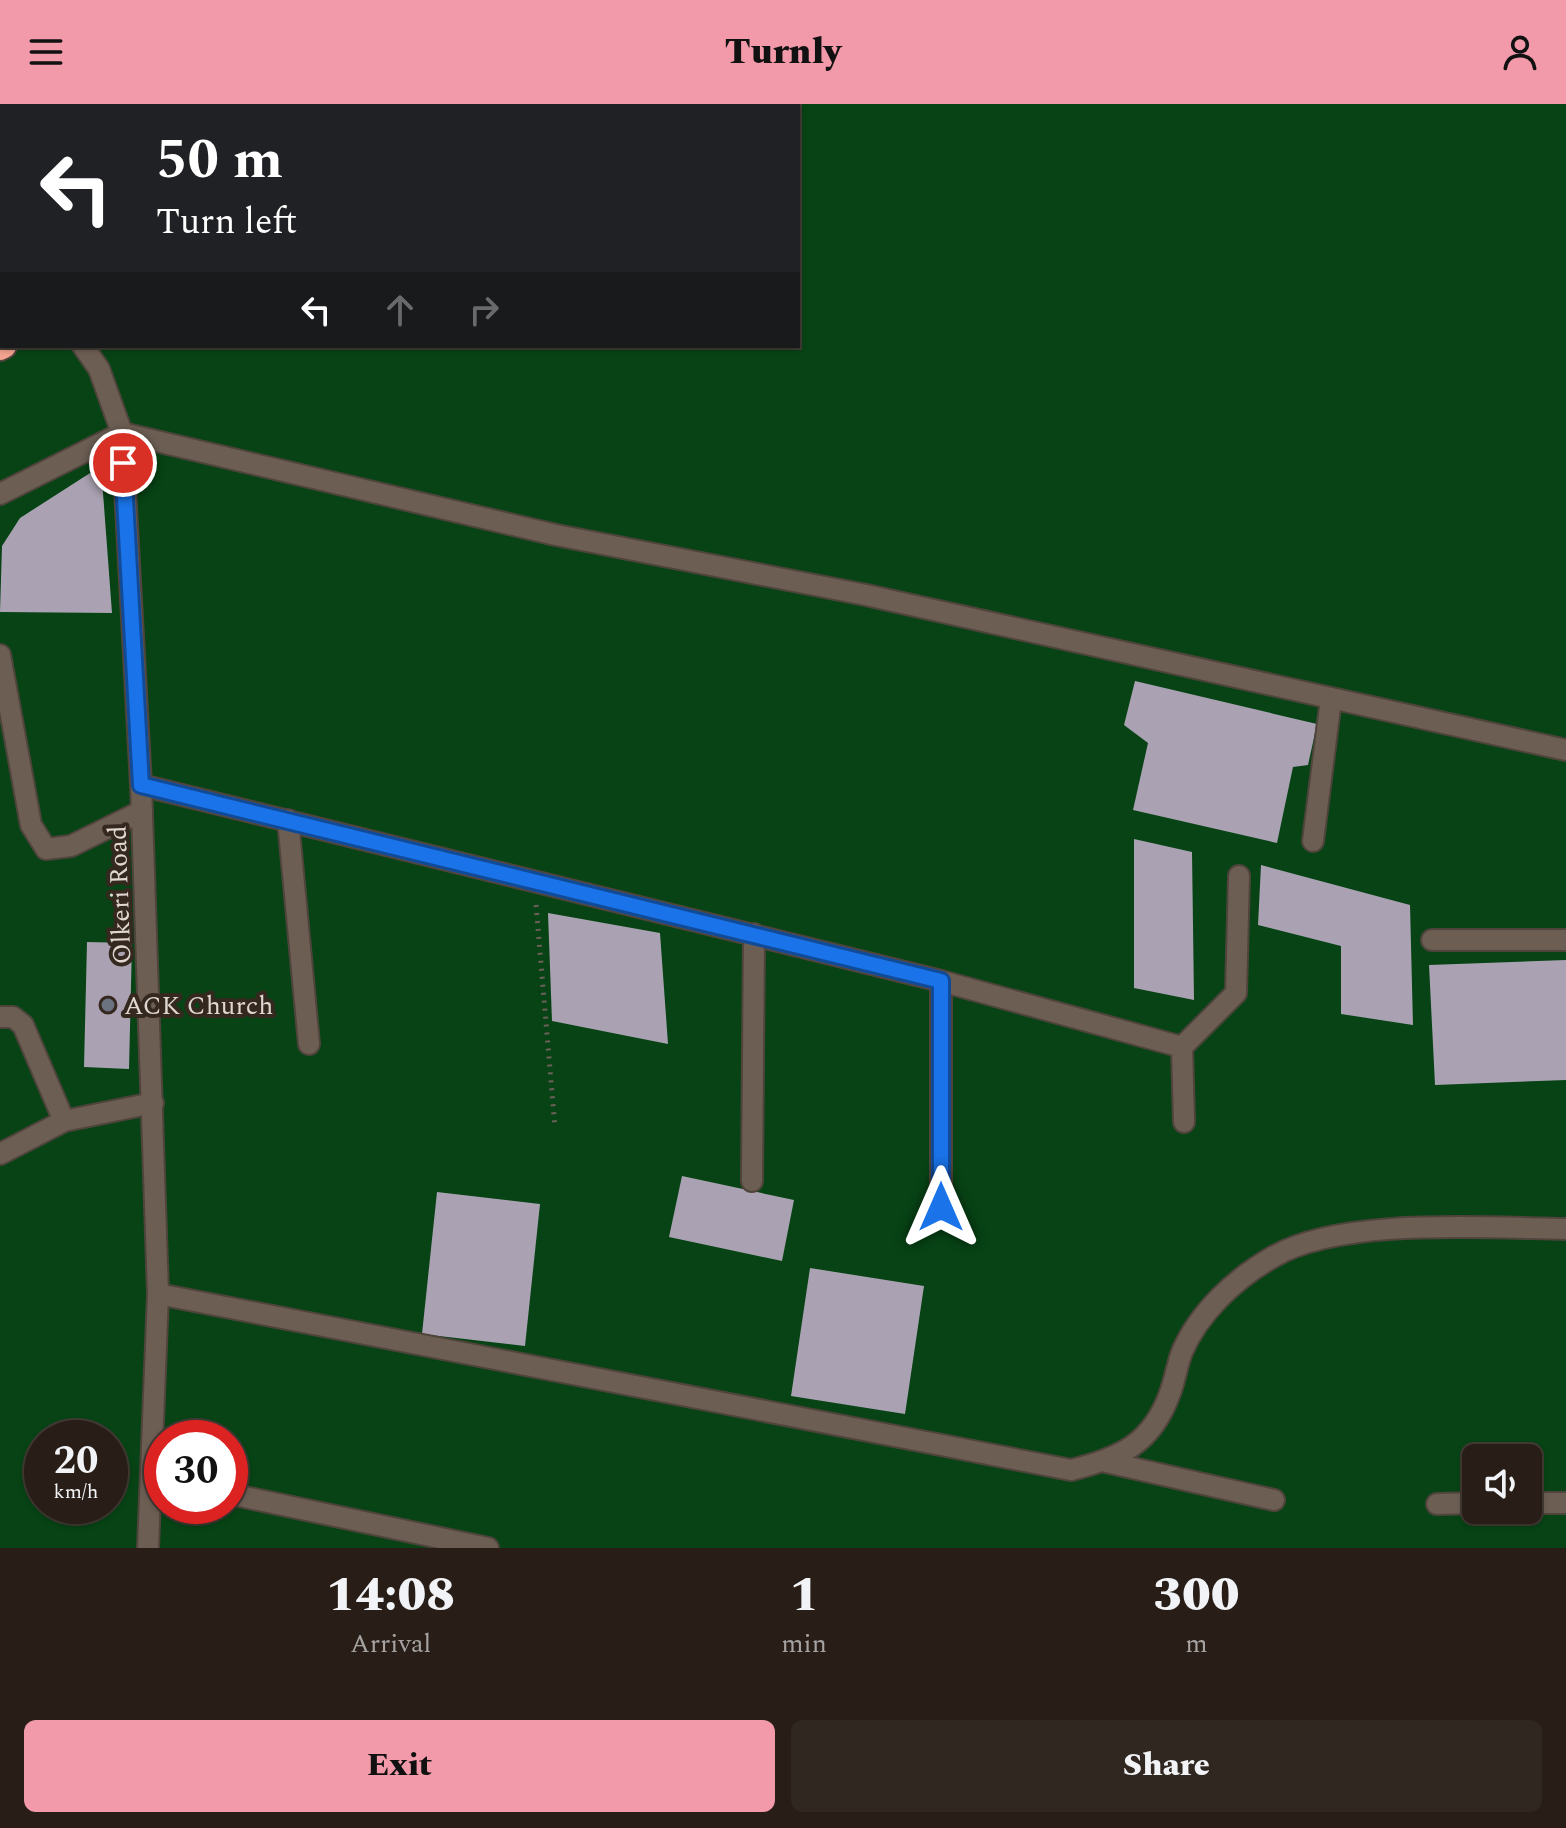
<!DOCTYPE html>
<html lang="en">
<head>
<meta charset="utf-8">
<style>
  body { margin:0; font-family:Spectral,serif; background:#302720; color:#f1f3f6; height:100vh; display:flex; flex-direction:column; font-size:30px; white-space:nowrap }
  * { box-sizing:border-box; margin:0 }
  p { font-size:26px; color:#a5a2a1 }
  .icon { flex:none; width:44px; height:44px; fill:none; stroke:currentColor; stroke-width:2; stroke-linecap:round; stroke-linejoin:round }
  .map { position:relative; height:1444px; overflow:hidden }
  .panel { display:flex; flex-direction:column; background:#281e17; flex:1 }
  .panel>* { flex:none }
  .top-card { position:absolute; left:0px; top:0px; width:800px; height:244px; box-shadow:0 2px 6px #0004,0 0 0 2px #443c36; background:#202124; color:#fff; overflow:hidden }
  .fabs { position:absolute; left:1462px; top:1340px; display:grid; gap:16px }
  .fabs a { display:grid; place-items:center; width:80px; height:80px; border-radius:12px; background:#281e17; box-shadow:0 2px 6px #0004,0 0 0 2px #443c36; font-size:40px }
  .speed { position:absolute; left:24px; top:1316px; display:flex; gap:16px; font-size:40px; font-weight:700; text-align:center }
  .speed>* { display:grid; place-content:center; width:104px; height:104px; border-radius:50%; background:#281e17; box-shadow:0 2px 6px #0004,0 0 0 2px #443c36; line-height:1 }
  .speed small { font-size:20px; font-weight:400 }
  .speed .limit { border:12px solid #d22; background:#fff; color:#111 }
  .pin { position:absolute; display:grid; place-items:center; width:68px; height:68px; color:#fff; margin:-34px; border:4px solid #fff; border-radius:50%; box-shadow:0 2px 8px #0007 }
  .me { position:absolute; width:88px; margin:-44px; rotate:0deg; stroke-linejoin:round; filter:drop-shadow(0 0 6px #0008) }
  .turn { display:flex; align-items:center; gap:28px; height:168px; padding:0 24px; font-size:36px }
  .turn .icon { width:104px; height:104px; stroke-width:2.5 }
  .turn b { display:block; font-size:56px; line-height:68px }
  .lanes { display:flex; align-items:center; height:76px; padding:0 24px; background:#0003; justify-content:center; gap:40px; direction:ltr }
  .lanes .off { opacity:.35 }
  .eta { display:flex; justify-content:space-evenly; align-items:center; height:136px; text-align:center }
  .eta b { font-size:48px; font-weight:800; line-height:56px }
  .primary-button { display:flex; gap:16px; margin-top:auto; padding:16px 24px }
  .primary-button a { flex:1; height:92px; border-radius:12px; background:#f39aaa; color:#111; font-size:32px; font-weight:800; line-height:92px; text-align:center }
  .primary-button a+a { background:#302720; color:#f1f3f6 }
  header { display:flex; justify-content:space-between; align-items:center; height:104px; padding:0 24px; background:#f39aaa; color:#111; font-size:36px; font-weight:800 }
  .map>svg:first-child { display:block }
  .green { fill:#074315; fill-rule:evenodd }
  .building { fill:#aaa2b2 }
  .lines { fill:none; stroke-linecap:round; stroke-linejoin:round }
  .minor-casing { stroke:#4f443c; stroke-width:24 }
  .highway-casing { stroke:#4f443c; stroke-width:28 }
  .path { stroke:#6c6058; stroke-width:5; stroke-dasharray:2 6; stroke-linecap:butt }
  .minor { stroke:#6c5e53; stroke-width:20 }
  .highway { stroke:#f4a390; stroke-width:24 }
  .route-casing { stroke:#114b97; stroke-width:20 }
  .route { stroke:#1a73e8; stroke-width:14 }
  .worship-dot { fill:#6b7280; stroke:#35281f; stroke-width:3 }
  .labels { text-anchor:middle; stroke-width:8; stroke-linejoin:round; paint-order:stroke }
  .street-label { font-size:26px; fill:#dfd7d0; stroke:#35281f }
  .poi-label { font-size:26px; fill:#dfd7d0; stroke:#35281f; text-anchor:start }
</style>
</head>
<body>
<header><svg class="icon" aria-label="menu" viewBox="0 0 24 24"><path d="M4 6h16M4 12h16M4 18h16"/></svg>Turnly<svg class="icon" aria-label="person" viewBox="0 0 24 24"><circle cx="12" cy="8" r="4"/><path d="M4 21q1-7 8-7t8 7"/></svg></header>
<div class="map">
<svg width="1566" height="1444" viewBox="0 0 1566 1444">
  <rect width="100%" height="100%" fill="#35281f"/>
  <path class="green" d="M454,0H1566V1444H0V249L13,242H798V2H451ZM42,1334H110V1402H42ZM162,1334H230V1402H162ZM1476,1354H1528V1406H1476Z"/>
  <g class="building">
    <path d="M101,362L112,509L0,508L2,442L20,414Z"/>
    <path d="M1135,577L1317,620L1308,661L1293,663L1277,739L1133,706L1148,639L1124,621Z"/>
    <path d="M1134,735L1192,748L1194,896L1134,884Z"/>
    <path d="M1261,761L1410,801L1413,921L1341,910V842L1258,821Z"/>
    <path d="M548,809L660,829L668,940L552,917Z"/>
    <path d="M87,838L132,839L129,965L84,963Z"/>
    <path d="M1566,856V976L1435,981L1429,861Z"/>
    <path d="M682,1072L794,1096L782,1157L669,1133Z"/>
    <path d="M437,1088L540,1100L525,1242L422,1230Z"/>
    <path d="M810,1164L924,1182L905,1310L791,1292Z"/>
  </g>
  <g class="lines">
    <defs>
      <g id="minor">
        <path d="M334,2L338,0"/>
        <path d="M0,185L2,184"/>
        <path d="M83,242L99,265L122,329L141,681L158,1190L148,1444"/>
        <path d="M0,390L122,329L556,431L866,491L1566,646"/>
        <path d="M0,551L31,721L46,745L71,742L142,707"/>
        <path d="M141,681L941,877L1182,943L1184,1018"/>
        <path d="M288,716L309,940"/>
        <path d="M1313,737L1331,595"/>
        <path d="M1432,836H1566"/>
        <path d="M941,877V1103"/>
        <path d="M0,913H13L23,921L64,1017"/>
        <path d="M1182,943L1236,889L1239,772"/>
        <path d="M0,1050L64,1017L153,999"/>
        <path d="M752,1077L754,830"/>
        <path d="M158,1190L1071,1366C1120,1354 1152,1340 1170,1289C1175,1276 1177,1261 1182,1248C1199,1208 1236,1174 1273,1153C1341,1113 1486,1124 1566,1125"/>
        <path d="M1106,1358L1274,1396"/>
        <path d="M230,1390L488,1444"/>
        <path d="M1528,1399H1566"/>
        <path d="M1437,1400L1476,1399"/>
      </g>
      <g id="highway">
        <path d="M442,2L446,0"/>
        <path d="M0,244L4,242"/>
      </g>
    </defs>
    <use href="#minor" class="minor-casing"/>
    <use href="#highway" class="highway-casing"/>
    <path class="path" d="M536,801L555,1024"/>
    <use href="#minor" class="minor"/>
    <use href="#highway" class="highway"/>
  </g>
  <g class="lines">
    <defs>
      <path id="route" d="M123,359L141,681L941,877V1103"/>
    </defs>
    <use href="#route" class="route-casing"/>
    <use href="#route" class="route"/>
  </g>
  <circle class="worship-dot" cx="108" cy="901" r="8"/>
  <g class="labels">
    <g class="street-label">
      <text transform="translate(119 791) rotate(-92)" y="9">Olkeri Road</text>
    </g>
    <g class="poi-label">
      <text x="124" y="910">ACK Church</text>
    </g>
  </g>
</svg>
<div class="fabs">
<a><svg class="icon" aria-label="sound" viewBox="0 0 24 24"><path d="M4 9h4l5-4v14l-5-4H4zM17 9q2 3 0 6"/></svg></a>
</div>
<div class="speed"><div>20<small>km/h</small></div><div class="limit">30</div></div>
<div class="pin" style="left:123px;top:359px;background:#d93025"><svg class="icon" aria-label="arrive" viewBox="0 0 24 24"><path d="M6 21V4h12l-3 4 3 4H6"/></svg></div>
<svg class="me" style="left:941px;top:1103px" viewBox="-20 -20 40 40"><path d="M0-17L14 15 0 8-14 15z" fill="#1a73e8" stroke="#fff" stroke-width="4"/></svg>
<div class="top-card">
<div class="turn"><svg class="icon" aria-label="left" viewBox="0 0 24 24"><path d="M17 20v-9H6M10 6l-5 5 5 5"/></svg><div><b>50 m</b>Turn left</div></div>
<div class="lanes"><svg class="icon" aria-label="left" viewBox="0 0 24 24"><path d="M17 20v-9H6M10 6l-5 5 5 5"/></svg><svg class="icon off" aria-label="ahead" viewBox="0 0 24 24"><path d="M12 20V5M6 11l6-6 6 6"/></svg><svg class="icon off" aria-label="right" viewBox="0 0 24 24"><path d="M7 20v-9h11M14 6l5 5-5 5"/></svg></div>
</div>
</div>
<section class="panel">
<div class="eta">
<div><b>14:08</b><p>Arrival</p></div>
<div><b>1</b><p>min</p></div>
<div><b>300</b><p>m</p></div>
</div>
<div class="primary-button"><a>Exit</a><a>Share</a></div>
</section>
</body>
</html>
